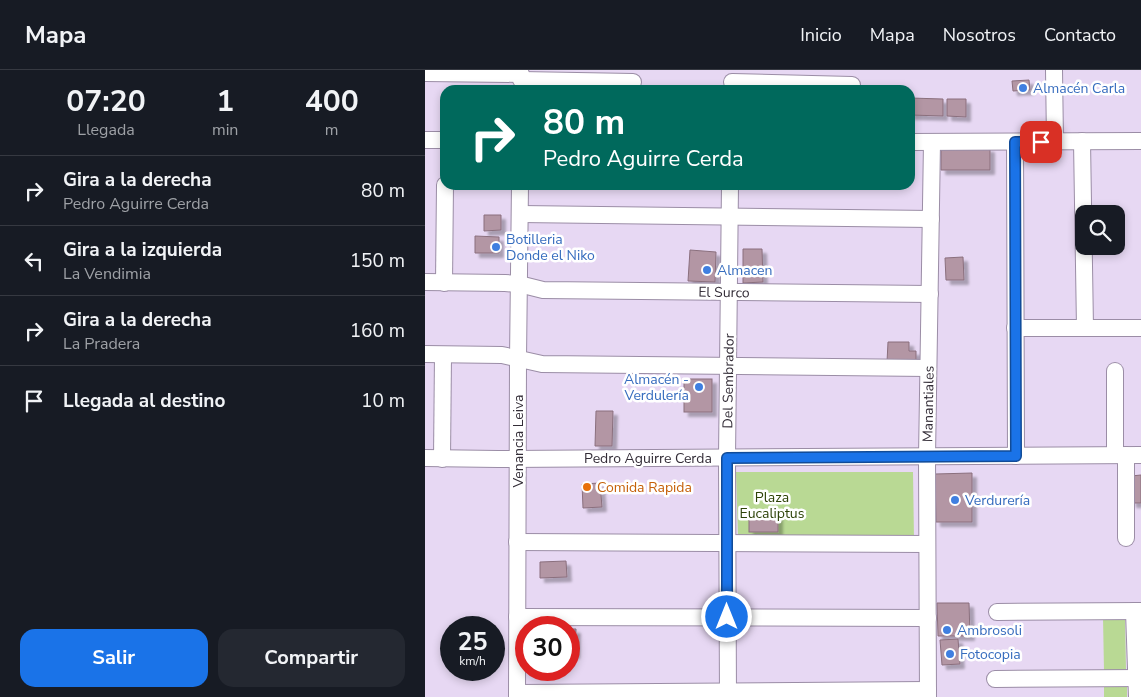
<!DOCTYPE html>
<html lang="es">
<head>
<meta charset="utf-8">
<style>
  body { margin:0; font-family:"Nunito Sans",sans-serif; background:#242831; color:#f1f3f6; height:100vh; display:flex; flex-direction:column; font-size:19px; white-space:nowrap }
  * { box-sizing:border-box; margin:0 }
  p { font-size:16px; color:#9ea1a6 }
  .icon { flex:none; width:28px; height:28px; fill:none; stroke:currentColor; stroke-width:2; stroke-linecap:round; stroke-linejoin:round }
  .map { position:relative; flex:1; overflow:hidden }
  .sheet { display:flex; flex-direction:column; background:#171b24; width:425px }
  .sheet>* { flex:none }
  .hud { position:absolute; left:15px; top:15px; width:475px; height:105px; border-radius:15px; box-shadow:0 2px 8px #0003; background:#00695c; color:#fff; overflow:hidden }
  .tools { position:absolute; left:650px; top:135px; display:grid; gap:10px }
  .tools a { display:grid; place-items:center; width:50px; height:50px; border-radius:10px; background:#171b24; box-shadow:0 2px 8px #0003; font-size:25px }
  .speed { position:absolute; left:15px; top:546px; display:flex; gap:10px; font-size:25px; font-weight:700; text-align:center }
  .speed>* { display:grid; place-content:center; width:65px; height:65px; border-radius:50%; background:#171b24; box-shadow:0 2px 8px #0003; line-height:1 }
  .speed small { font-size:12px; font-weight:400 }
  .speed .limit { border:8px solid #d22; background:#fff; color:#111 }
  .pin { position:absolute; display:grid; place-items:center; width:42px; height:42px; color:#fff; margin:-21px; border-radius:10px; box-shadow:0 2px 8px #0006 }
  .me { position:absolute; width:55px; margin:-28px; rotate:0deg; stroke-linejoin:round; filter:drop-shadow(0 0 4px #0008) }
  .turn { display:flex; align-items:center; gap:18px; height:105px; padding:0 20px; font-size:22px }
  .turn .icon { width:65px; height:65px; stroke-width:2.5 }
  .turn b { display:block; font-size:35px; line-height:42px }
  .eta { display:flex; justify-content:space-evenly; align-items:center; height:85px; text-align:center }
  .eta b { font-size:30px; font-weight:700; line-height:35px }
  .cta { display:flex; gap:10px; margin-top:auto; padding:10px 20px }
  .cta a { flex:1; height:58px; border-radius:15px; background:#1a73e8; color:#fff; font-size:20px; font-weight:700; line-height:58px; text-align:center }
  .cta a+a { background:#242831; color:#f1f3f6 }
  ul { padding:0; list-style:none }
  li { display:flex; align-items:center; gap:15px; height:70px; padding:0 20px; border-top:1px solid #363941 }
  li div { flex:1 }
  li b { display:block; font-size:19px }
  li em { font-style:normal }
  header { display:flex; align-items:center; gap:30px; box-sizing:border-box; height:70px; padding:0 25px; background:#171b24; border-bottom:1px solid #363941 }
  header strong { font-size:24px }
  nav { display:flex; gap:28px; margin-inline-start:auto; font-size:18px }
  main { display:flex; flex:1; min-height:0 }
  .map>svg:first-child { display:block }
  .green { fill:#b9d994 }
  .building { fill:#b396a4; stroke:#8a6f7d; filter:url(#shadow) }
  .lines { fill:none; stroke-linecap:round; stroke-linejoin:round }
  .minor-casing { stroke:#9b8da6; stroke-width:18 }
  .minor { stroke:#fff; stroke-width:16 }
  .route-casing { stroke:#114b97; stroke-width:12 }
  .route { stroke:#1a73e8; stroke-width:9 }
  .shop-dot { fill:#3f7fe0; stroke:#fff; stroke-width:2 }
  .food-dot { fill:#e8710a; stroke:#fff; stroke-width:2 }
  .labels { text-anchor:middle; stroke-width:5; stroke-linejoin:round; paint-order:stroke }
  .shop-label { font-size:14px; fill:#366cbe; stroke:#fff; text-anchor:start }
  .street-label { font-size:14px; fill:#332d37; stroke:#fff }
  .food-label { font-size:14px; fill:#c56008; stroke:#fff; text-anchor:start }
  .park-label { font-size:14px; fill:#2e4308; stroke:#fff }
</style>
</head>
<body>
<header>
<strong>Mapa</strong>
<nav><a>Inicio</a><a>Mapa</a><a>Nosotros</a><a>Contacto</a></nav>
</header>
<main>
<section class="sheet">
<div class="eta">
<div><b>07:20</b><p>Llegada</p></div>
<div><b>1</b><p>min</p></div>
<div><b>400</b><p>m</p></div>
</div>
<ul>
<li><svg class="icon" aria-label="right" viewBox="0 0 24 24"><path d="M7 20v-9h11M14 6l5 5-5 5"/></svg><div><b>Gira a la derecha</b><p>Pedro Aguirre Cerda</p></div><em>80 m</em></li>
<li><svg class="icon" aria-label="left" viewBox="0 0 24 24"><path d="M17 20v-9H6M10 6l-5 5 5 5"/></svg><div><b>Gira a la izquierda</b><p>La Vendimia</p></div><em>150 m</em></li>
<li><svg class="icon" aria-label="right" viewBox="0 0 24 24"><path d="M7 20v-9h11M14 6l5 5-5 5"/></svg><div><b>Gira a la derecha</b><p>La Pradera</p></div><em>160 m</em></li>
<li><svg class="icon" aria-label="arrive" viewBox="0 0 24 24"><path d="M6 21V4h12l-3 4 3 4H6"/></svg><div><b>Llegada al destino</b></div><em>10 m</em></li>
</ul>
<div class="cta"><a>Salir</a><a>Compartir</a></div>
</section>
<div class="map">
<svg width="716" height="627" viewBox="0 0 716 627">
  <defs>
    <filter id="shadow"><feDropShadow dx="4.5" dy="4.5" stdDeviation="1" flood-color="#0004"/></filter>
  </defs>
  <rect width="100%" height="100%" fill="#e7d8f3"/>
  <g class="green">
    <path d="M311,402H488L489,469L313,467Z"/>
    <path d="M678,547H700L701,600L679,601Z"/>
    <rect x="679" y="616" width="23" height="11"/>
  </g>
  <g class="building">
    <path d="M604,10L605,20L588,21L587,11Z"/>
    <path d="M485,28L518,29V46L485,45Z"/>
    <path d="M522,29H541V47L522,46Z"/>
    <path d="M516,77L565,78V100H516Z"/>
    <path d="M59,145H76V160L59,161Z"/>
    <path d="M50,166L74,167V183H50Z"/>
    <path d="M318,179H337L338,212L318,213Z"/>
    <path d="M265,180L291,182L290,212L263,211Z"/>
    <path d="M538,187L539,210H521L520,188Z"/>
    <path d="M463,272H484V281H491V292H462Z"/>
    <rect x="259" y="309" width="28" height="33"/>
    <path d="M171,341H188L187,376H170Z"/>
    <path d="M547,403V452H511L510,404Z"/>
    <path d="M716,405V433H707L706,406Z"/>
    <path d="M175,413L177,437L158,438L157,414Z"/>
    <rect x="324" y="445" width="29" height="17"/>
    <path d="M141,491L142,507L115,508V492Z"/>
    <path d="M512,533H544L545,566H513Z"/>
    <path d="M144,559H151L150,584H144Z"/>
    <path d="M533,569L535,594L517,595L515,570Z"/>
  </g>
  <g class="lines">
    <defs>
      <g id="minor">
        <path d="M629,0L630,71"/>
        <path d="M0,3L96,4"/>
        <path d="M96,10L208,12"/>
        <path d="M307,12L427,15"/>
        <path d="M0,70H20"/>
        <path d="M657,71L660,258"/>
        <path d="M485,72L716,71"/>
        <path d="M590,72L591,386"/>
        <path d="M95,144L506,149"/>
        <path d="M0,212L80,213L94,214L118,220L505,224"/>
        <path d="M19,213L20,115"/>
        <path d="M590,258H716"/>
        <path d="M0,284L77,285L117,294L503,298"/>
        <path d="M690,385V301"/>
        <path d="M701,385V468"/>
        <path d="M0,388L73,389L716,385"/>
        <path d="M17,389L18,285"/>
        <path d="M92,472L502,474"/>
        <path d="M709,541L712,627"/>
        <path d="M572,542L716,541"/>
        <path d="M92,547L503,548"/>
        <path d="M570,609L716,608"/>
        <path d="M92,623L503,620"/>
        <path d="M92,627L93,289L95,115"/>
        <path d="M303,627L302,388L305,115"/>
        <path d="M503,627L502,387L507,72"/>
      </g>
    </defs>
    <use href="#minor" class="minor-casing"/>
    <use href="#minor" class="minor"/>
  </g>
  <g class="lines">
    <defs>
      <path id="route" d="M302,547V388L591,386L590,72H616"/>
    </defs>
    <use href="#route" class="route-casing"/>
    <use href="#route" class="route"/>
  </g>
  <g class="shop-dot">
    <circle cx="598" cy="18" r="5"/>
    <circle cx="71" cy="177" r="5"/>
    <circle cx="282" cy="200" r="5"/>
    <circle cx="274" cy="317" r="5"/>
    <circle cx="530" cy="430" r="5"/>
    <circle cx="522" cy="560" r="5"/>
    <circle cx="525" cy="584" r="5"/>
  </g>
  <circle class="food-dot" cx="162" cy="417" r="5"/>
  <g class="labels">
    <g class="shop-label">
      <text x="608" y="23">Almacén Carla</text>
      <text x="81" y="174">Botilleria<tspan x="81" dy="16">Donde el Niko</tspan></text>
      <text x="292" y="205">Almacen</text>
      <text x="264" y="314" text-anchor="end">Almacén -<tspan x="264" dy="16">Verdulería</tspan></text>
      <text x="540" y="435">Verdurería</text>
      <text x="532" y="565">Ambrosoli</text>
      <text x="535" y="589">Fotocopia</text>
    </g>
    <g class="street-label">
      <text transform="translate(299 222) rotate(1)" y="5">El Surco</text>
      <text transform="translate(303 311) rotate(-89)" y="5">Del Sembrador</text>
      <text transform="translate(503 334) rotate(-89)" y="5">Manantiales</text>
      <text transform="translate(93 371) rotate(-90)" y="5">Venancia Leiva</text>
      <text x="223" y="393">Pedro Aguirre Cerda</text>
    </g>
    <g class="food-label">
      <text x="172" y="422">Comida Rapida</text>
    </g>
    <g class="park-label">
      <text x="347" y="432">Plaza<tspan x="347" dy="16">Eucaliptus</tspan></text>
    </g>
  </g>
</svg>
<div class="tools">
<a><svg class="icon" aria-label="search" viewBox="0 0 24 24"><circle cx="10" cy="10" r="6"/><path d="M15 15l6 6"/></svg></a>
</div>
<div class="speed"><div>25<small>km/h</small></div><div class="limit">30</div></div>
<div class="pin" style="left:616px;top:72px;background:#d93025"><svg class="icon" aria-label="arrive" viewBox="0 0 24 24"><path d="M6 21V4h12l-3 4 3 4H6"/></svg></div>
<svg class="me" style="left:302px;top:547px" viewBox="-20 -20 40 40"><circle r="17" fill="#1a73e8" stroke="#fff" stroke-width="3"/><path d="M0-11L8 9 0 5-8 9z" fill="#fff"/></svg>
<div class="hud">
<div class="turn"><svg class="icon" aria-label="right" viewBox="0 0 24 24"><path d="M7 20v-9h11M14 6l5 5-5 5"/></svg><div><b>80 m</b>Pedro Aguirre Cerda</div></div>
</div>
</div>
</main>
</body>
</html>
